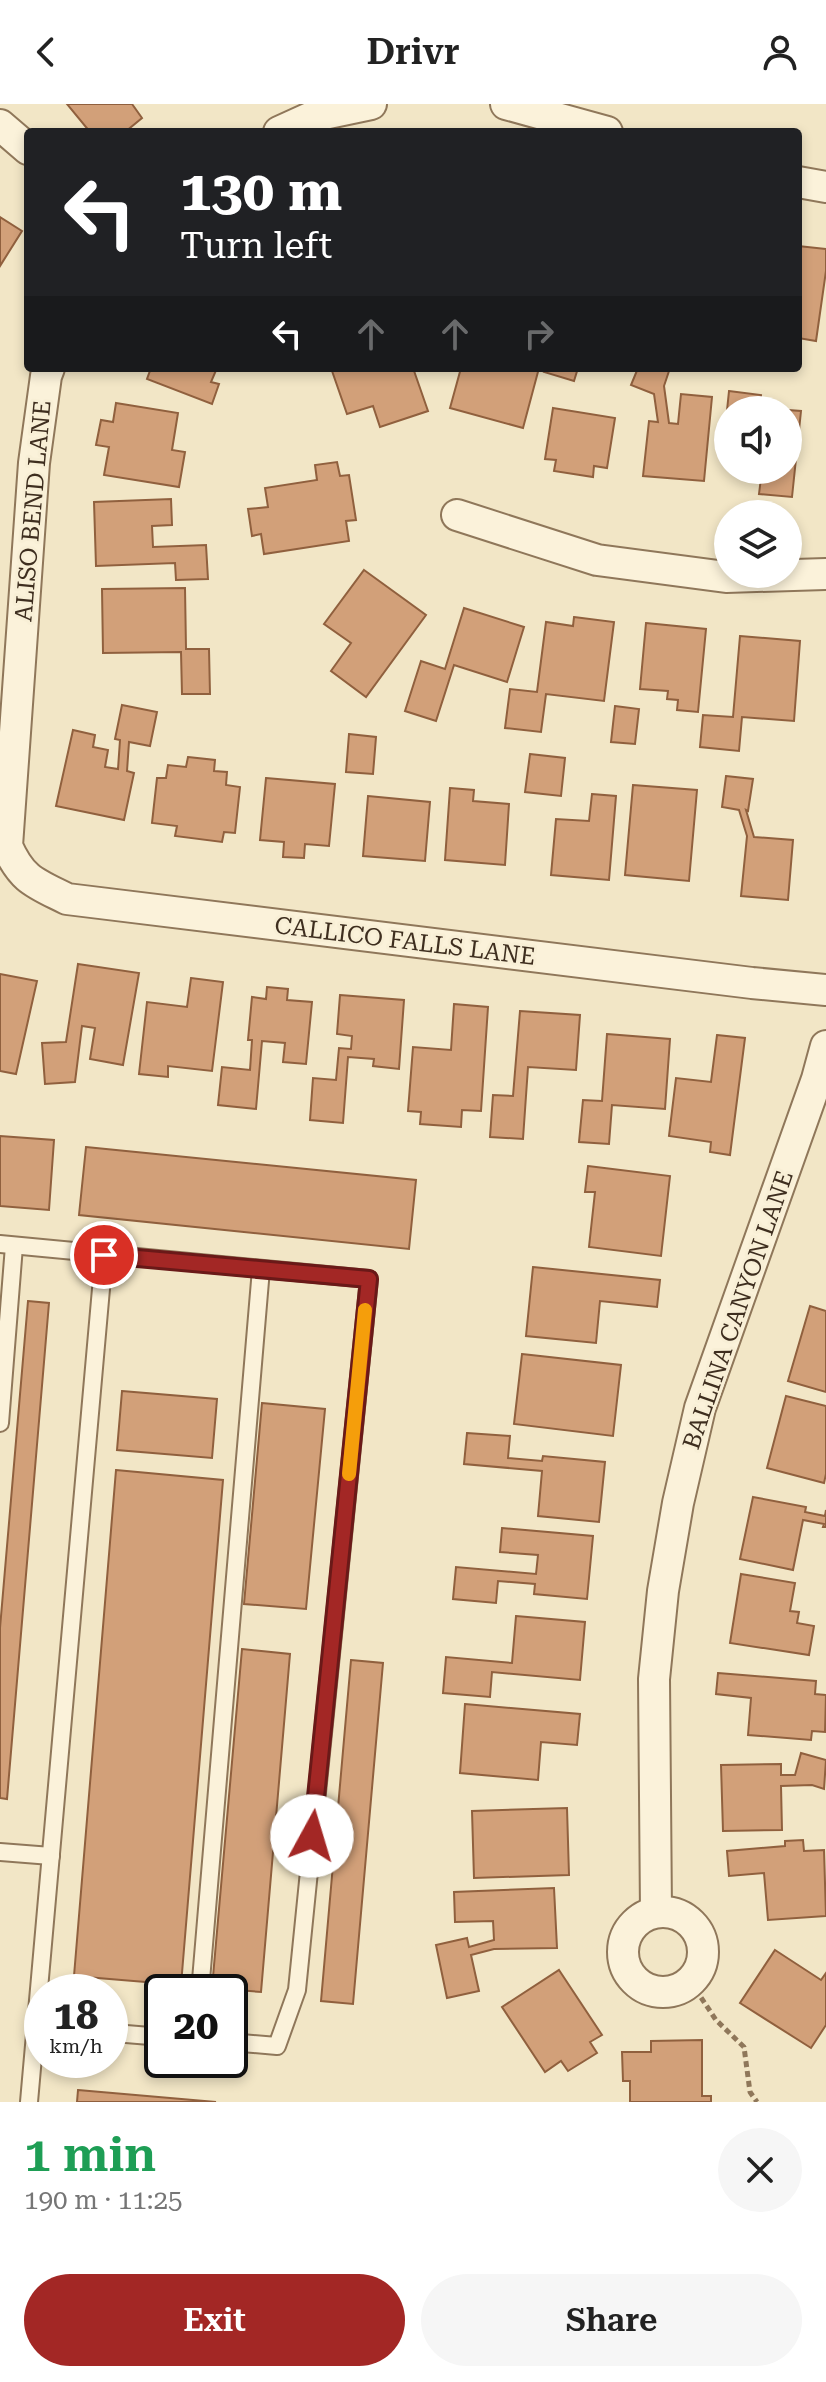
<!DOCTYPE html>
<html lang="en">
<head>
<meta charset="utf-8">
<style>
  body { margin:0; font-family:"Roboto Serif",serif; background:#f6f6f6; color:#222; height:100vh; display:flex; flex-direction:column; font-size:30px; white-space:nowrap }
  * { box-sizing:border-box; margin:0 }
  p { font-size:26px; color:#767676 }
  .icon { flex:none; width:44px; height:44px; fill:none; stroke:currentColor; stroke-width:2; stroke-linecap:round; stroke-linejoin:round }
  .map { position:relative; height:1998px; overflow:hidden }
  .sheet { display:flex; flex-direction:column; background:#fff; flex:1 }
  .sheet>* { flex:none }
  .banner { position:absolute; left:24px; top:24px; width:778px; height:244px; border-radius:8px; box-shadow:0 4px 12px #0003; background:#202124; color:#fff; overflow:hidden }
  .fabs { position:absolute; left:714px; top:292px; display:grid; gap:16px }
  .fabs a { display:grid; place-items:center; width:88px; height:88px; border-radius:50%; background:#fff; box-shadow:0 4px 12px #0003; font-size:40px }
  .speed { position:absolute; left:24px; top:1870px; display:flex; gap:16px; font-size:40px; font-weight:700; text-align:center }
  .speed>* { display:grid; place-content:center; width:104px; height:104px; border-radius:50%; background:#fff; box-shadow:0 4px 12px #0003; line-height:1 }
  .speed small { font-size:20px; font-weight:400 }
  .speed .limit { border:4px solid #111; border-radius:12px; background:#fff; color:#111 }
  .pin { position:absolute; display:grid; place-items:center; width:68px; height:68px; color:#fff; margin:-34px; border:4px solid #fff; border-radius:50%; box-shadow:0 2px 8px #0007 }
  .me { position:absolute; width:88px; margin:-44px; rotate:6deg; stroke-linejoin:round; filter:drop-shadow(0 0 6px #0008) }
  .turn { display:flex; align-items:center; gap:28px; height:168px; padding:0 24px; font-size:36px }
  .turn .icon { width:104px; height:104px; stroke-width:2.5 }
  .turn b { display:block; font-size:56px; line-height:68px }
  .lanes { display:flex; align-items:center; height:76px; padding:0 24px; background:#0003; justify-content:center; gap:40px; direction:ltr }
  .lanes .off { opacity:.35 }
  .round { display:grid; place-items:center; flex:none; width:84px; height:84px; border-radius:42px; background:#f6f6f6 }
  .summary { display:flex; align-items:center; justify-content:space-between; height:136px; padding:0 24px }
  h1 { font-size:48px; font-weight:600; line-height:60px; color:#1e9e55 }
  .button { display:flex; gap:16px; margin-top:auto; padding:16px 24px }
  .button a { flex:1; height:92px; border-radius:48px; background:#a32725; color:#fff; font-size:32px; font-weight:600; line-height:92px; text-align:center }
  .button a+a { background:#f6f6f6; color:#222 }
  header { display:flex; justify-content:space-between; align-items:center; height:104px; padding:0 24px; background:#fff; font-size:36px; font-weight:600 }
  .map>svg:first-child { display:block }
  .building { fill:#d2a079; stroke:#90603e; stroke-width:2 }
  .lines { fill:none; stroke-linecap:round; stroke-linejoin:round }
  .lane-casing { stroke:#8f775a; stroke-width:20 }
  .street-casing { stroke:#8f775a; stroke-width:34 }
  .path { stroke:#8f775a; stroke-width:5; stroke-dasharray:6 4; stroke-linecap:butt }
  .lane { stroke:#fbf2da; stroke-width:16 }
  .street { stroke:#fbf2da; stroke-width:30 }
  .route-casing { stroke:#6a1918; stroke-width:20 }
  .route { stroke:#a32725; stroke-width:14 }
  .slow { stroke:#f59e0b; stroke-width:14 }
  .labels { text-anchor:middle; stroke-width:6; stroke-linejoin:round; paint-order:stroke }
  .street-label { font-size:24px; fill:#3e2e1f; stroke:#f8efd6 }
</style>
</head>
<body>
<header><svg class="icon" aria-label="back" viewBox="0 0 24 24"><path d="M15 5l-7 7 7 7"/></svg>Drivr<svg class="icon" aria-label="person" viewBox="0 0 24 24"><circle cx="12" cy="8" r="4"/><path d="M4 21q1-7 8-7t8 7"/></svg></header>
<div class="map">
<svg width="826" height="1998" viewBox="0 0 826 1998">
  <rect width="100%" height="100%" fill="#f2e6c6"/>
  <g class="building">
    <path d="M67,0H132L142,14L125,28H90Z"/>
    <path d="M0,113L22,127L0,162Z"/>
    <path d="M798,142L826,145V167L816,237L798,234Z"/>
    <path d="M151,264H217L211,278L219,280L212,300L147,275Z"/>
    <path d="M331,264H413L428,307L380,323L373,302L347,310Z"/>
    <path d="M461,264H539L523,324L450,304Z"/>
    <path d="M546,264H578L574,277L544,268Z"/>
    <path d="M638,264H670L664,282L669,319L678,320L681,290L712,293L704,377L643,372L649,317L658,318L654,290L631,281Z"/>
    <path d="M729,287L761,291L760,303L786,306H728V356L722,355Z"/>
    <path d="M116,299L178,309L172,346L185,348L179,383L104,371L109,343L96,341L101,316L113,318Z"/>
    <path d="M553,304L615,314L607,364L594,362L593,373L554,367L556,356L545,355Z"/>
    <path d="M788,306L801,307L792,393L759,390L762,366H788Z"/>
    <path d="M337,358L340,372L349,371L356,416L346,417L349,437L264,450L261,430L252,432L248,405L268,403L265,384L317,376L315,361Z"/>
    <path d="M171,395L172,421L152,422L153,443L206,441L208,475L176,476L175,459L96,462L94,398Z"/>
    <path d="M364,466L426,511L366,593L331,567L351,539L324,520Z"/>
    <path d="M185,484L186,545H209L210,590H182L181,548L103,549L102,485Z"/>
    <path d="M464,504L524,523L507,578L454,561L436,617L405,607L421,557L445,565Z"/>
    <path d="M574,513L614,518L604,597L546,590L541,628L505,624L510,585L537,588L546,518L573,522Z"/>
    <path d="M646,519L706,525L698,608L677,606L678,596L667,595L668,587L640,585Z"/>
    <path d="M740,532L800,537L794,617L742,613L739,647L700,643L703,611L733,613Z"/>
    <path d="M122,601L157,608L150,642L129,638L127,667L134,669L124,716L56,702L73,626L95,631L93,643L108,646L105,663L118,665L120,636L115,635Z"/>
    <path d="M615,602L639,605L635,640L611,638Z"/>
    <path d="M349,630L376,633L373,670L346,668Z"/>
    <path d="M530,650L565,654L561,692L525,688Z"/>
    <path d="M188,653L215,656L214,667L227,668L226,681L240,683L235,729L224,728L222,738L175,732L177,722L152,719L157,674H166L168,661L186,663Z"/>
    <path d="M726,672L753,675L748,707L746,706L754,733L793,736L788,796L741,792L747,732L739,706L722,703Z"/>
    <path d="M266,674L335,680L329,742L305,740L304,754L283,753L284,738L260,736Z"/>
    <path d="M633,681L697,686L689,777L625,771Z"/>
    <path d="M450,684L474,686L473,697L509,700L505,761L445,756Z"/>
    <path d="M592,690L616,692L609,776L551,771L556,715L589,717Z"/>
    <path d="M368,692L430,698L425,757L363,752Z"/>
    <path d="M78,860L139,869L123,961L90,955L95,924L82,922L75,978L45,980L42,939L66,938Z"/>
    <path d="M0,870L37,877L16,970L0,967Z"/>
    <path d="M191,874L223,878L212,967L168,962V973L139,970L147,898L187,903Z"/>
    <path d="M267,883L288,885L287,896L312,898L306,960L283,958L285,939L262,937L256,1005L218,1001L222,963L250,966L252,936H248L252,893L266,895Z"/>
    <path d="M340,891L404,896L399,965L373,962L374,955L348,953L343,1019L310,1016L313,974L336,976L339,944L351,945L352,932L337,930Z"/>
    <path d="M454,900L488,903L481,1007L462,1006L461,1023L420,1020L421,1008L408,1007L413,943L451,946Z"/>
    <path d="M520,907L580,911L576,966L528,963L523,1035L490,1033L493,991L513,992Z"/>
    <path d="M607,930L670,935L665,1005L612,1001L609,1040L579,1038L583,996L602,997Z"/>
    <path d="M717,931L745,934L730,1051L710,1048L711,1038L669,1032L676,974L711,978Z"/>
    <path d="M0,1032L54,1036L49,1106L0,1102Z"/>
    <path d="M86,1043L416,1076L409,1145L79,1111Z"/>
    <path d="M588,1062L670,1072L661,1152L589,1143L595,1088H585Z"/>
    <path d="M533,1163L660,1176L657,1203L600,1197L596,1239L526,1232Z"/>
    <path d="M28,1197L49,1199L7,1695L0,1694V1524Z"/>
    <path d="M810,1202L826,1207V1288L788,1277Z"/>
    <path d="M522,1250L621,1261L613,1332L514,1320Z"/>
    <path d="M122,1287L217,1295L212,1354L117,1346Z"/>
    <path d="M786,1292L826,1302V1370L824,1379L767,1364Z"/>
    <path d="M262,1299L325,1305L306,1505L244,1500Z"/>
    <path d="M467,1329L510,1332L508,1354L542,1357L543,1352L605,1358L599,1418L538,1412L542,1367L464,1360Z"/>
    <path d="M116,1366L223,1376L181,1881L74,1872Z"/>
    <path d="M753,1393L806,1403L805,1408L825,1412L826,1406V1423H823L824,1420L803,1416L793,1466L740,1455Z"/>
    <path d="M502,1424L593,1432L587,1495L534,1490L535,1480L498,1477L496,1499L453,1495L456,1463L536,1470L538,1451L500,1448Z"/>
    <path d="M741,1470L795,1479L790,1507L799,1508L797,1519L814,1522L809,1551L730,1539Z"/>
    <path d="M516,1512L585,1518L580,1576L492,1568L490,1593L443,1589L446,1553L512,1559Z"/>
    <path d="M242,1545L290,1550L261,1888L212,1884Z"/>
    <path d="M351,1556L383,1559L353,1900L321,1897Z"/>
    <path d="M718,1569L816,1577L815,1590L826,1591L825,1628L812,1627L811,1636L748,1631L751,1594L716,1590Z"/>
    <path d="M465,1600L580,1610L577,1641L541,1638L538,1676L460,1669Z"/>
    <path d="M801,1649L826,1656L824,1685L812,1681L781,1682L782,1726L723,1727L721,1661L781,1660V1671H795Z"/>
    <path d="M567,1704L569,1771L474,1774L472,1707Z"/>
    <path d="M803,1736L804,1747L824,1746L826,1812L768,1816L764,1769L729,1772L727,1747L785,1742V1737Z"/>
    <path d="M554,1784L557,1844L494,1845L471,1851L479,1887L447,1894L436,1841L467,1834L469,1843L494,1836L493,1817L455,1818L454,1788Z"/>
    <path d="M775,1846L821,1876L826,1869V1921L811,1944L740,1899Z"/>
    <path d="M559,1866L602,1931L590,1938L597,1949L568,1967L561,1957L545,1968L502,1903Z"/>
    <path d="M702,1936V1992H711V1998H630V1977H623L622,1948H651V1937Z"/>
    <path d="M78,1986L216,1998H77Z"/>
  </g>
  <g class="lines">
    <defs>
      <g id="lane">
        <path d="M0,1140L369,1175L297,1886L277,1942L230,1938"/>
        <path d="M0,1319L14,1142"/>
        <path d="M0,1748L51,1752"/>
        <path d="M200,1888L261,1165"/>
        <path d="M114,1929L162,1933"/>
        <path d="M29,1998L104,1151"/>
      </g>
      <g id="street">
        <path d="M506,0L607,28"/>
        <path d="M0,21L28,45"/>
        <path d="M279,28L314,12L371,0"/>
        <path d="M798,78L826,83"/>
        <path d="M49,264L46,272L34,359L7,742C22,776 35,779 67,795L752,879L826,886"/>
        <path d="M457,411L597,456L726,473L826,470"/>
        <path d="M656,1808L654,1575L663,1487L678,1399L700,1304L817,975L826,942"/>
        <circle cx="663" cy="1848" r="40"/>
      </g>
    </defs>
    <use href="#lane" class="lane-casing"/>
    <use href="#street" class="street-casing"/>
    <path class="path" d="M690,1877L716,1916L744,1943L750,1988L757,1998"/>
    <use href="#lane" class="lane"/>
    <use href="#street" class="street"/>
  </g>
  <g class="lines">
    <defs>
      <path id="route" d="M104,1151L369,1175L312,1732"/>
    </defs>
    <use href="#route" class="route-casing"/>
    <use href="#route" class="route"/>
    <path class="slow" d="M349,1370L365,1206"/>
  </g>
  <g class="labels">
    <g class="street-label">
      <text transform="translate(33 407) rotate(-85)" y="8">ALISO BEND LANE</text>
      <text transform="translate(405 837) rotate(7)" y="8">CALLICO FALLS LANE</text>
      <text transform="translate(738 1206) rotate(-71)" y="8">BALLINA CANYON LANE</text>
    </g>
  </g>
</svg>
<div class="fabs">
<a><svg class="icon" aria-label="sound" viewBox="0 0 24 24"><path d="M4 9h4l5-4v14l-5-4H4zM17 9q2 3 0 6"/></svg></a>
<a><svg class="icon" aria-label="layers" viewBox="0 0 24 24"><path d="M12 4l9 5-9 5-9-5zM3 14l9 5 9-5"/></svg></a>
</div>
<div class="speed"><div>18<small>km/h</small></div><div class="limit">20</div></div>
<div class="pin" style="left:104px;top:1151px;background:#d93025"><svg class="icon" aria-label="arrive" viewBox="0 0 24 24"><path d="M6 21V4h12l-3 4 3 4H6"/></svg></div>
<svg class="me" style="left:312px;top:1732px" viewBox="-20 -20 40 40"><circle r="19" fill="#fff"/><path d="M0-13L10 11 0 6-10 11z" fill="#a32725"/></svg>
<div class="banner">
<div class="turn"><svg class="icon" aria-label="left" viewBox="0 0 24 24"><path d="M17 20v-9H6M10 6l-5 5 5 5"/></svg><div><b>130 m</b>Turn left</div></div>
<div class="lanes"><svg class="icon" aria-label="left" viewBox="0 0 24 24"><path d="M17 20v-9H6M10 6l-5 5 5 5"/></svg><svg class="icon off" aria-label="ahead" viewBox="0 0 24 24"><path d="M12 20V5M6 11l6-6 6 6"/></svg><svg class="icon off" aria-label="ahead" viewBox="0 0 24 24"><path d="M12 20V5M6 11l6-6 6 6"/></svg><svg class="icon off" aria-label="right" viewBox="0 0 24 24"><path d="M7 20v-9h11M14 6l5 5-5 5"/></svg></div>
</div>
</div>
<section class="sheet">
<div class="summary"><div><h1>1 min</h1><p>190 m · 11:25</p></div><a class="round"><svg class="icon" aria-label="close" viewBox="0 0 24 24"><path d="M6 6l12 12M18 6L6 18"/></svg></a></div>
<div class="button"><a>Exit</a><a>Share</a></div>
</section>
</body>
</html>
